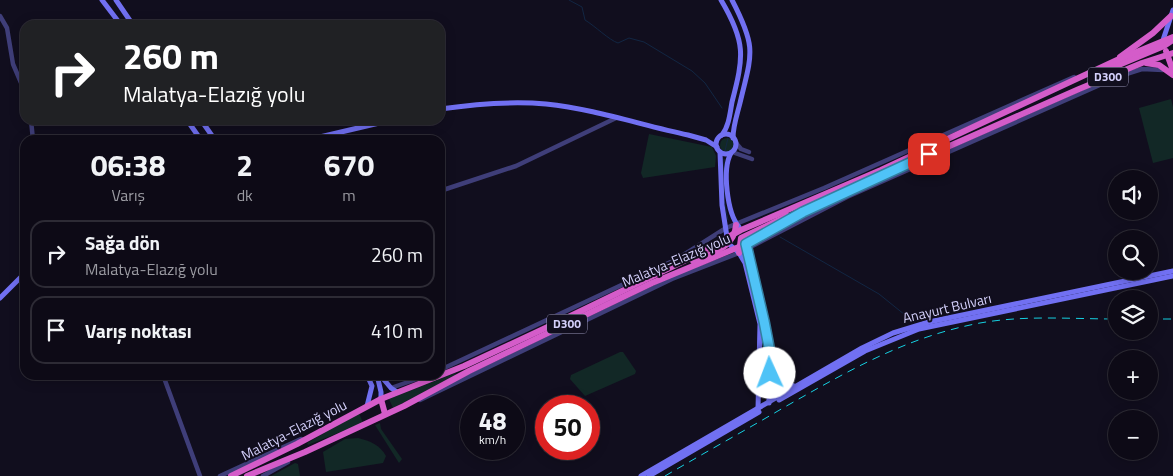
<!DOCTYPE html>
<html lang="tr">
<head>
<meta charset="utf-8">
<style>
  body { margin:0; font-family:"Titillium Web",sans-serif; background:#1b1823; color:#f1f3f6; height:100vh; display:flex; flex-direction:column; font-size:19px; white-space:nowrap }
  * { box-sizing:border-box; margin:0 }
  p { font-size:16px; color:#9a9aa1 }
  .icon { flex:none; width:28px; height:28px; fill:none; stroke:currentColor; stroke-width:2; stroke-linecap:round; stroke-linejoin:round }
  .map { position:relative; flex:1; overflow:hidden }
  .sheet { position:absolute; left:20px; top:135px; width:425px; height:245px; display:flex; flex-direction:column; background:#0d0a16; border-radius:15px; box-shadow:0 2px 12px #0003,0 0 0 1px #2d2b35 }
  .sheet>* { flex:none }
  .banner { position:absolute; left:20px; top:20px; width:425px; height:105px; border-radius:15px; box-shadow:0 2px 12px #0003,0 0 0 1px #2d2b35; background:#202124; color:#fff; overflow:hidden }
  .controls { position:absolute; left:1108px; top:170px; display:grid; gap:10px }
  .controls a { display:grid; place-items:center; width:50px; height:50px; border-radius:50%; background:#0d0a16; box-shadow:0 2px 12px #0003,0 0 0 1px #2d2b35; font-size:25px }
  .speed { position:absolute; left:460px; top:395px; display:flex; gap:10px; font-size:25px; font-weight:700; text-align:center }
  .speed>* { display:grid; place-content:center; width:65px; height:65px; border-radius:50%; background:#0d0a16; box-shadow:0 2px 12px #0003,0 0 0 1px #2d2b35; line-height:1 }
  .speed small { font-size:12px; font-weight:400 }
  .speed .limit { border:8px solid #d22; background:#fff; color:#111 }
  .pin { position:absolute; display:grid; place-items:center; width:42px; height:42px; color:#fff; margin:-21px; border-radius:10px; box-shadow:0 2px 8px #0006 }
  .me { position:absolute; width:55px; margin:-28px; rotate:358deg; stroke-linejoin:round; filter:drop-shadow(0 0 4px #0008) }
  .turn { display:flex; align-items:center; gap:18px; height:105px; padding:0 20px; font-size:22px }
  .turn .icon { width:65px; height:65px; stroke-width:2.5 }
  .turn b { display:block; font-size:35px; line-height:42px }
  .eta { display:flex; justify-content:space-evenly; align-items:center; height:85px; text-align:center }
  .eta b { font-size:30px; font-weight:700; line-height:35px }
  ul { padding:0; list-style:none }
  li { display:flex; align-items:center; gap:15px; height:68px; margin:0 10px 8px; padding:0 10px; border:2px solid #2d2b35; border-radius:15px }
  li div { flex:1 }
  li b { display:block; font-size:19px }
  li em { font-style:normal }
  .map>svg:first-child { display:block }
  .green { fill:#122826 }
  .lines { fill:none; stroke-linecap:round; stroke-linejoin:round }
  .stream { stroke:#122643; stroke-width:1 }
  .tertiary { stroke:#3f3e79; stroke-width:4.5 }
  .secondary { stroke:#7170f2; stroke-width:5 }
  .trunk { stroke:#d45cc9; stroke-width:6 }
  .rail { stroke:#15d0e1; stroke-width:1; stroke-dasharray:8 6; stroke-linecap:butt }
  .route-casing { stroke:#337fa1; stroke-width:12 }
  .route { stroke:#4fc3f7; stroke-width:9 }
  .labels { text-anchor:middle; stroke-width:4; stroke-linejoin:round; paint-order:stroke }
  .shield { fill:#110e1e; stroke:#9a96b9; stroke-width:1 }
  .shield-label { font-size:12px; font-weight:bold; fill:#d4d0fb }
  .street-label { font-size:14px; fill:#d4d0fb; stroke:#110e1e }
</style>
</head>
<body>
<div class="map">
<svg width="1173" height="476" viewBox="0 0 1173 476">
  <rect width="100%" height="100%" fill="#110e1e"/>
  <g class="green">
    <path d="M1171,99L1173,107V158L1153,163L1139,108Z"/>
    <path d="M649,134L712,147L716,156L715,167L643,178L641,173Z"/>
    <circle cx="727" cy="145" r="7"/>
    <path d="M620,352H623L636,371L635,374L585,396L570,379L571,375Z"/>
    <path d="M455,373L456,375L393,408L389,399Z"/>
    <path d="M359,413L363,423L308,445L307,443Z"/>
    <path d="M380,423L381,429L402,459L399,463L375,425Z"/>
    <path d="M358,438C370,441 380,445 386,456L383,463L326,472L323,452L345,439Z"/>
    <path d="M295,463L298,464L300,476H271Z"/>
  </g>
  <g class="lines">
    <g class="stream">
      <path d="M569,0L582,7L585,20C595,26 609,40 618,43L629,38L644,42L692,71L705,83L722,108"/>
      <path d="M725,151L728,138"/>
      <path d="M724,159V200L728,220"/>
      <path d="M780,237L879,294L915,323"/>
    </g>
    <g class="tertiary">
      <path d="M0,16L7,28L13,64L25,92"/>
      <path d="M31,120L33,140"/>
      <path d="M736,143L741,149L749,152"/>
      <path d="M732,152L752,159"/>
      <path d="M440,191L516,166L616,118"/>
      <path d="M440,370L677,259L726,228L824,188L1074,77"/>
      <path d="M163,375L200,476"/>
      <path d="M391,388L428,375"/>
      <path d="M420,400L672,279L739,253L847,197L1120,76L1142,69L1163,70"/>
      <path d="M220,476L301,439"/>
      <path d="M263,476L288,462"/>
    </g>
    <g class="secondary">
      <path d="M102,0L121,25"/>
      <path d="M116,0L133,25"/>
      <path d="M721,0C746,42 744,56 732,102C730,113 729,126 722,135"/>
      <path d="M732,0C757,48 752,53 740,103C737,115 733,126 733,138"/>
      <path d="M1163,40L1173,10"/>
      <path d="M440,109C475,104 511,101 546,104C594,109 641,125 688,135L706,140L717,147"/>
      <path d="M187,120L201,140"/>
      <path d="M201,120L215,140"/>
      <circle cx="726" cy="144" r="10"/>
      <path d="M307,140L392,120"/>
      <path d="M720,152L722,205L727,237L729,244L739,253L745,263L760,324L758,409"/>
      <path d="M731,153C722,169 727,213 739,227"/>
      <path d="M745,242L769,347V403"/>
      <path d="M0,298L25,273"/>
      <path d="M770,373L780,383L794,386"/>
      <path d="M377,375L381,392V399"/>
      <path d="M380,375L391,388L397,392"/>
      <path d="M779,400L865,351L919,329L1173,276"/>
      <path d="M367,406L372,386L367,375"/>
      <path d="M641,476L862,348L893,333L929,322L1173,271"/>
      <path d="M649,476L759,412"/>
    </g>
    <g class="trunk">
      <path d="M1166,51L1173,71"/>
      <path d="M1120,57L1153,33L1171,16"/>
      <path d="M1146,63L1159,65L1173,75"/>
      <path d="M1094,82L1102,72L1164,46L1173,40"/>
      <path d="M739,253L741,238L787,216"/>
      <path d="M693,261C712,252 734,249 736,225"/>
      <path d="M381,399L385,414"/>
      <path d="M231,476L297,444L381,399L464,366L554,324L686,260L741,230L881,170L1117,60L1173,37"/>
      <path d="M247,476L305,452L404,406L469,371L652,283L746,244L843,193L1079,89L1142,63L1173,53"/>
    </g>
    <g class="rail">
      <path d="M1149,319H1173"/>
      <path d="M665,476C704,453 744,431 783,408C848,371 906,337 980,323C1025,315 1071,319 1116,319"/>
    </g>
  </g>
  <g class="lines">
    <defs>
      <path id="route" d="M770,373L769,347L764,321L746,244L803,212L929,154"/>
    </defs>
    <use href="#route" class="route-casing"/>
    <use href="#route" class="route"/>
  </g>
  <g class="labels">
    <g class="shield">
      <rect x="1088" y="67.5" width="40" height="19" rx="4"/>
      <rect x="547" y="314.5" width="40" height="19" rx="4"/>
    </g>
    <g class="shield-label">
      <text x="1108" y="81">D300</text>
      <text x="567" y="328">D300</text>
    </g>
    <g class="street-label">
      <text transform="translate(676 260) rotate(-23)" y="5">Malatya-Elazığ yolu</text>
      <text transform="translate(947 308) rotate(-13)" y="5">Anayurt Bulvarı</text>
      <text transform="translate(294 430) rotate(-27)" y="5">Malatya-Elazığ yolu</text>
    </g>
  </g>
</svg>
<div class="controls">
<a><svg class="icon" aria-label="sound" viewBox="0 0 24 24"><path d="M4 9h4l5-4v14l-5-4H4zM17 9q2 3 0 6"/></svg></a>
<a><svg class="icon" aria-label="search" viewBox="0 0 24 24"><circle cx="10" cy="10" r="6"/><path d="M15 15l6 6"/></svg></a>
<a><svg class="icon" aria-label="layers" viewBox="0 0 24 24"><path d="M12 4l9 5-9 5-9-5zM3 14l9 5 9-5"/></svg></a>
<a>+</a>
<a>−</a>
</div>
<div class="speed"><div>48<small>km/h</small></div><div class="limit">50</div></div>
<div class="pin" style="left:929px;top:154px;background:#d93025"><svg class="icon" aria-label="arrive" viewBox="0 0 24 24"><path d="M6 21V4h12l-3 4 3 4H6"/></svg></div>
<svg class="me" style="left:770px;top:373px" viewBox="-20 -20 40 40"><circle r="19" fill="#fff"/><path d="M0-13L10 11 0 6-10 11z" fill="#4fc3f7"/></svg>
<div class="banner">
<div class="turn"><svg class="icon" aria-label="right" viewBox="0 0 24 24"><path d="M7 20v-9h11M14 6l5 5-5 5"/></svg><div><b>260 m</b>Malatya-Elazığ yolu</div></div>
</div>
<section class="sheet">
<div class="eta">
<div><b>06:38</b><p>Varış</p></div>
<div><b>2</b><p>dk</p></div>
<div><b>670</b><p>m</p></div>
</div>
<ul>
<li><svg class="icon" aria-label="right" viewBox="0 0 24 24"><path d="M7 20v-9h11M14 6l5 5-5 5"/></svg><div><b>Sağa dön</b><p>Malatya-Elazığ yolu</p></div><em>260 m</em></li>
<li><svg class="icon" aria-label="arrive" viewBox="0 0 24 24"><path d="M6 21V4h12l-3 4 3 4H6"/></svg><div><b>Varış noktası</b></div><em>410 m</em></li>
</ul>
</section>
</div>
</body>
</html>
